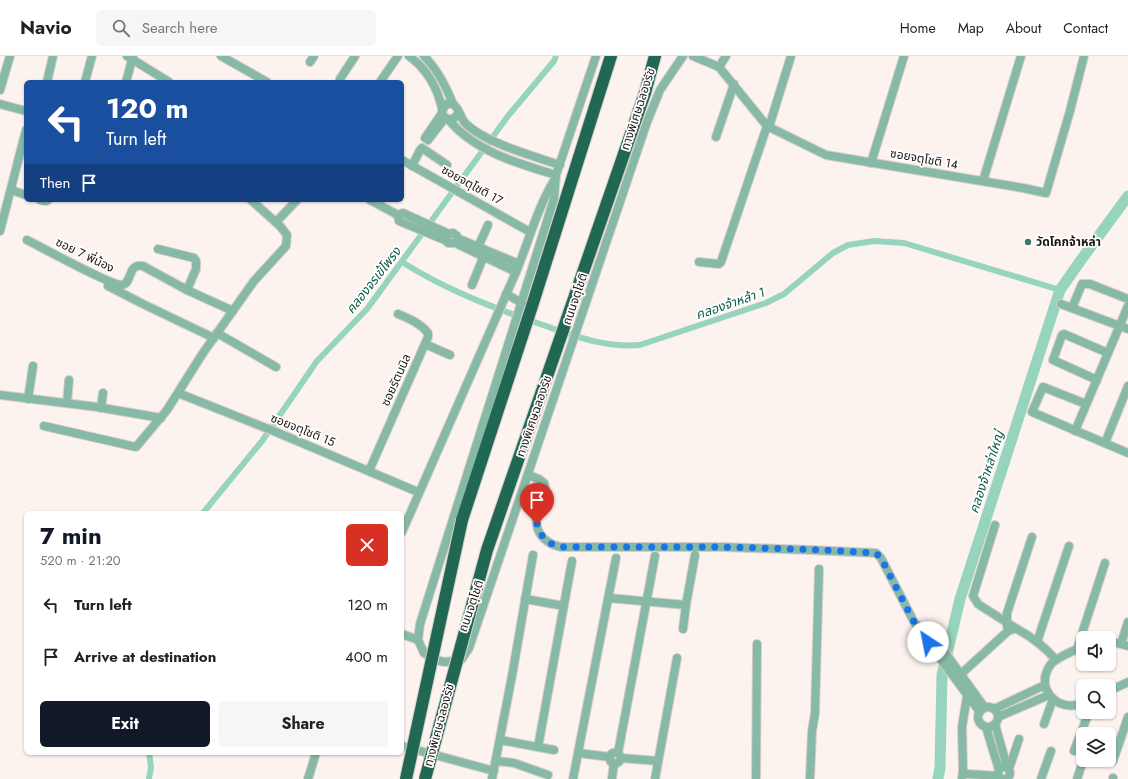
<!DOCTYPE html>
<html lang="en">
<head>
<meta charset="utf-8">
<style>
  body { margin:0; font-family:Jost,"Noto Sans Thai",sans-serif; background:#f6f6f6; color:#222; height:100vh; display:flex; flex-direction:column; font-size:15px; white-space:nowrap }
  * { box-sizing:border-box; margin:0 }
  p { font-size:13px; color:#767676 }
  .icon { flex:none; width:22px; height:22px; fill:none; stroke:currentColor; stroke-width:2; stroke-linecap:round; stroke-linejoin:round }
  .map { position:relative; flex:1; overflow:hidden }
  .sheet { position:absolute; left:24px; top:455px; width:380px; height:244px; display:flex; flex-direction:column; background:#fff; border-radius:6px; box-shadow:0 1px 3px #0004 }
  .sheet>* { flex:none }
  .hud { position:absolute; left:24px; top:24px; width:380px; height:122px; border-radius:6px; box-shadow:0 1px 3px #0004; background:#1a4fa0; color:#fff; overflow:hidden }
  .tools { position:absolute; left:1076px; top:575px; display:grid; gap:8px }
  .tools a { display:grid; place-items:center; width:40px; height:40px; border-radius:6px; background:#fff; box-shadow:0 1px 3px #0004; font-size:20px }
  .pin { position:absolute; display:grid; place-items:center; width:34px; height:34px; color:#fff; margin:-41px -17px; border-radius:50% 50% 50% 0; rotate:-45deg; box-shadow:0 0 4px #0007 }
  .pin .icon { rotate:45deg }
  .me { position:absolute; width:44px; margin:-22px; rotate:326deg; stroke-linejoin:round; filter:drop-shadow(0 0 3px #0008) }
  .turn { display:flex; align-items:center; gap:14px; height:84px; padding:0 16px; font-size:18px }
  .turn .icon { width:52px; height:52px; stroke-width:2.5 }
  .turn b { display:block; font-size:28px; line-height:34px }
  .then { display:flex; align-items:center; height:38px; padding:0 16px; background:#0003; gap:8px; font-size:15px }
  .round { display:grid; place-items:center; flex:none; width:42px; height:42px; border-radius:6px; background:#f6f6f6 }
  .overview { display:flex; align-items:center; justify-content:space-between; height:68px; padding:0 16px }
  h1 { font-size:24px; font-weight:700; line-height:30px; color:#111827 }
  .primary-button { display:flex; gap:8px; margin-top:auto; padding:8px 16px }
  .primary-button a { flex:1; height:46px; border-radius:6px; background:#111827; color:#fff; font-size:16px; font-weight:700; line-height:46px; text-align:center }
  .primary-button a+a { background:#f6f6f6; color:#222 }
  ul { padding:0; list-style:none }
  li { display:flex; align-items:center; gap:12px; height:52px; padding:0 16px }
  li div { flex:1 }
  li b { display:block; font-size:15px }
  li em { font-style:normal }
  header { display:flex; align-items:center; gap:24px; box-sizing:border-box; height:56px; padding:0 20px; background:#fff; border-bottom:1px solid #e0e0e0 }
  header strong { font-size:19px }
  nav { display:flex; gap:22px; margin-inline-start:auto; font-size:14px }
  .search { width:280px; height:36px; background:#f6f6f6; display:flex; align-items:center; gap:10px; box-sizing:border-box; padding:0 14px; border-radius:6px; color:#767676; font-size:15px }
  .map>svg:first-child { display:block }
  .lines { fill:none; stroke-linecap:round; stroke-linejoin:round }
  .canal { stroke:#97d4be; stroke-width:6 }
  .river { stroke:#97d4be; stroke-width:11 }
  .minor-casing { stroke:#d8cfcb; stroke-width:10 }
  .highway-casing { stroke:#d8cfcb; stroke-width:14 }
  .minor { stroke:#87b9a7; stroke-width:8 }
  .highway { stroke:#216854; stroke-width:12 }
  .highway-bridge-casing { stroke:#d8cfcb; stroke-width:14; stroke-linecap:butt }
  .highway-bridge { stroke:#216854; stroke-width:12 }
  .route { stroke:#1a73e8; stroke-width:7; stroke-dasharray:0 12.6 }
  .poi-dot { fill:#3c7a66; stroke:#fff; stroke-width:1.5 }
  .labels { text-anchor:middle; stroke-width:3.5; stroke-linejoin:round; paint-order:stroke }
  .street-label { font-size:12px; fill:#1c1411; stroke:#fff }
  .poi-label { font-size:12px; font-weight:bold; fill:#1c1411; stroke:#fff; text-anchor:start }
  .water-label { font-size:13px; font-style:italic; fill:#095b47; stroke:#fff }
</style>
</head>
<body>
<header>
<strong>Navio</strong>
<div class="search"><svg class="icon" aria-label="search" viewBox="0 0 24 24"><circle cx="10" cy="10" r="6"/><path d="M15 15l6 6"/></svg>Search here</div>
<nav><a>Home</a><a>Map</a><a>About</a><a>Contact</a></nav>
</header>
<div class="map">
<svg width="1128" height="723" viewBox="0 0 1128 723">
  <rect width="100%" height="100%" fill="#fcf3ef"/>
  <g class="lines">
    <g class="canal">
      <path d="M402,206C446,234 494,252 543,269C575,280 605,292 640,289L766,247L784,238L833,197L848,189L874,185L904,187L1060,234"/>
      <path d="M203,457L262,385L317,305L367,253L508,60L554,5L556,0"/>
      <path d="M149,723L151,711L149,697"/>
    </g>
    <path class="river" d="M938,723L940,712L942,619L960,543L1060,234L1081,204L1128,140"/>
    <defs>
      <g id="minor">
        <path d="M127,0L169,26"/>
        <path d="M221,0L267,26"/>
        <path d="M409,0C427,13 437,31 442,52"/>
        <path d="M424,0C438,14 446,30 453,48"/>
        <path d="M596,0L556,119L554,143L420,568L418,584L424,597L435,604L445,606L461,604L469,592L647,66L660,34L683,0"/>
        <path d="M693,0L719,11L767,70L826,99L1023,132L1046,137L1070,55L1084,0"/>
        <path d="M310,6L314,0"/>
        <path d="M719,11L726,0"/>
        <path d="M340,23L355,0"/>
        <path d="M47,26L53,0"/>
        <path d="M85,26L92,0"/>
        <path d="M126,26L133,0"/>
        <path d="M380,26L398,0"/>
        <path d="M0,34L10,0"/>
        <path d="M0,48L26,55"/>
        <path d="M442,57L425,82L428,84L445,62"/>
        <path d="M458,57L456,61L449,64L443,60L442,55L446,48H453C460,53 460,62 466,68C486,87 533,100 560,109"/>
        <path d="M449,64C474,95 519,108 556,119"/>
        <path d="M769,71L791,0"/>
        <path d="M716,81L734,28"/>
        <path d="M402,104L530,176"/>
        <path d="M871,107L904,0"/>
        <path d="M412,110L420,94L422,92L447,109"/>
        <path d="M983,125L1021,0"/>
        <path d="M11,134L26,139"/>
        <path d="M40,144L46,145L48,144"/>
        <path d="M370,144L398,159L403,157L449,178"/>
        <path d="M398,159L399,165L447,185"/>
        <path d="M276,166L297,144"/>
        <path d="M0,175L26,74"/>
        <path d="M457,182L519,208"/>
        <path d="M27,184C41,191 112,230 122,229C133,227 127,207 143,210L187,234L233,255"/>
        <path d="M455,187L457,184V180L453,177L449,178L446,181L448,187H455L516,216"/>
        <path d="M478,191L488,169"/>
        <path d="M158,193L194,202L196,205V213L187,234"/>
        <path d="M699,206L719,208L721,206L767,70"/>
        <path d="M472,229L485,197"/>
        <path d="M108,230L145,249L214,282"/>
        <path d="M506,238L522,247"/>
        <path d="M1061,248L1128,273"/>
        <path d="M1072,252L1082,228H1090L1128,243"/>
        <path d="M217,277L276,311"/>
        <path d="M425,288L450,299"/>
        <path d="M1097,324L1053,304L1062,279L1064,278L1108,297"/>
        <path d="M178,337L276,376L418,436"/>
        <path d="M0,339L97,351L161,362"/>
        <path d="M28,343L33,310"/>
        <path d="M67,347L69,324"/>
        <path d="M1086,348L1043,331L1032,356L1128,397"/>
        <path d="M101,352L103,337"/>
        <path d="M44,370L136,391L167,354L203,297L254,225L286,190L287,179L280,170L251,144"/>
        <path d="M1075,375L1128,250"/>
        <path d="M1105,387L1128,330"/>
        <path d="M369,415L428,281V277C420,267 410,263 398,258"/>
        <path d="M528,419L539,423L544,427C548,440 540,449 537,460C534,477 546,488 561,491H723L810,494L876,497L881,502L914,566L920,573L934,581L985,652"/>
        <path d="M995,469L973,540L978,548L1017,573"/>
        <path d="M402,476L516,216C529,185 537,152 555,123"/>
        <path d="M609,542L686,549L683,573"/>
        <path d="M525,543L564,550"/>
        <path d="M686,549L695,499"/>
        <path d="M1007,570V557L1032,481"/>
        <path d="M402,578L418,584"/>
        <path d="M927,578L928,586L980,656"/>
        <path d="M1109,585L1128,590"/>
        <path d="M1037,586L1069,490"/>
        <path d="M1121,588L1128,566"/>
        <path d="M1083,590C1074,595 1057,601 1051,608C1033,632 1058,658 1083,647"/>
        <path d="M1077,593L1105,507"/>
        <path d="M961,618L1008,575L1013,573H1017C1032,581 1045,591 1056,604"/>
        <path d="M1109,635L1128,626"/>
        <circle cx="988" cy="661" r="10"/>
        <path d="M994,653L1045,629"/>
        <path d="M998,661L1049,639"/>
        <path d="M995,668L1007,711"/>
        <path d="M1044,668L1053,643"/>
        <path d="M986,671L999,714"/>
        <path d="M500,684L554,694"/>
        <path d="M402,690L494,715"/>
        <path d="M538,691L572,505"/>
        <path d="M1074,695L1089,656"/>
        <circle cx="615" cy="702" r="5.5"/>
        <path d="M578,697L616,502"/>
        <path d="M618,697L655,500"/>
        <path d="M621,702L658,705"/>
        <path d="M496,705L514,707L548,719"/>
        <path d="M1113,705L1128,661"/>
        <circle cx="1004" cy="717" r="6"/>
        <path d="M1009,713L1019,683"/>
        <path d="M967,718L999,720L998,723"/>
        <path d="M308,723L316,697"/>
        <path d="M492,723L512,620L533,499"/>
        <path d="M573,723L578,697L610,701"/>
        <path d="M612,723L614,707"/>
        <path d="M655,723L677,602"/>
        <path d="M756,723L757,588"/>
        <path d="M810,723L812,675L815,657L819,513"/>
        <path d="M962,723L963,714L962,671L967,640"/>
        <path d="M1041,723L1051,695"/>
        <path d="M1077,723L1082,708"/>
        <path d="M1113,723V722"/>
      </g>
      <g id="highway">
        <path d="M645,37L655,0"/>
        <path d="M462,464L532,250L611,0"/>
      </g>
    </defs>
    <use href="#minor" class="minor-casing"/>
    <use href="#highway" class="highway-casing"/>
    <use href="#minor" class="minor"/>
    <use href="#highway" class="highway"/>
    <defs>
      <g id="highway-bridge">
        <path d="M406,723L462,464"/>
        <path d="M425,723L487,494L645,37"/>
      </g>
    </defs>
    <use href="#highway-bridge" class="highway-bridge-casing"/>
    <use href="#highway-bridge" class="highway-bridge"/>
  </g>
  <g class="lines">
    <path class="route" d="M537,468C540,481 548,488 561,491H723L825,494L876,497L881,502L914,566L920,573L927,578L928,586"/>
  </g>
  <circle class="poi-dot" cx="1028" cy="186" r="4"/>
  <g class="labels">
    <g class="street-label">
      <text transform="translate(638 53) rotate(-72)" y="4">ทางพิเศษฉลองรัช</text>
      <text transform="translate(924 103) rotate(10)" y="4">ซอยจตุโชติ 14</text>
      <text transform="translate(472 129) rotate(29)" y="4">ซอยจตุโชติ 17</text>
      <text transform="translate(85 199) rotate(26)" y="4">ซอย 7 พี่น้อง</text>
      <text transform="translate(575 243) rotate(-71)" y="4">ถนนจตุโชติ</text>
      <text transform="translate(396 324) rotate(-66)" y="4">ซอยรัตนนิล</text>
      <text transform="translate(534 360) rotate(-71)" y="4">ทางพิเศษฉลองรัช</text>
      <text transform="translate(303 374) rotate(22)" y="4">ซอยจตุโชติ 15</text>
      <text transform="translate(471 550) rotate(-71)" y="4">ถนนจตุโชติ</text>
      <text transform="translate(439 669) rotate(-75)" y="4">ทางพิเศษฉลองรัช</text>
    </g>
    <g class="poi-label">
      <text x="1036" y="190">วัดโคกจ้าหล่า</text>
    </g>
    <g class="water-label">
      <text transform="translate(373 224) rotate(-52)" y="5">คลองจรเข้โพรง</text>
      <text transform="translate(730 247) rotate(-19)" y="5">คลองจ้าหล้า 1</text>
      <text transform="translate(986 416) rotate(-72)" y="5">คลองจ้าหล่าใหญ่</text>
    </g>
  </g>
</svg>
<div class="tools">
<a><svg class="icon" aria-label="sound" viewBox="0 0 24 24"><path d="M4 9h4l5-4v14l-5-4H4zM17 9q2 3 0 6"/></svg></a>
<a><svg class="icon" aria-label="search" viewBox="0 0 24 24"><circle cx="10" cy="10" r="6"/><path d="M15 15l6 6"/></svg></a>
<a><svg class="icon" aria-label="layers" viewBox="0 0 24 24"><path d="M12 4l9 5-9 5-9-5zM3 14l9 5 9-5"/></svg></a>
</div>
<div class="pin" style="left:537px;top:468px;background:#d93025"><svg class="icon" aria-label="arrive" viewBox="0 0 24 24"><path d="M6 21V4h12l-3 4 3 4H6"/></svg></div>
<svg class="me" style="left:928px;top:586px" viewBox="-20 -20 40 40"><circle r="19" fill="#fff"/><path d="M0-13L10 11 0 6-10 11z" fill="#1a73e8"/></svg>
<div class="hud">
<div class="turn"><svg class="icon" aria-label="left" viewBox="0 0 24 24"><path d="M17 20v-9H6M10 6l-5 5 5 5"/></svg><div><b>120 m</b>Turn left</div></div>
<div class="then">Then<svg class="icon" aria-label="arrive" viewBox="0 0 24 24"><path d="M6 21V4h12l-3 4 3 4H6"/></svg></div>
</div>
<section class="sheet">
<div class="overview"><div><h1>7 min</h1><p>520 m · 21:20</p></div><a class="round" style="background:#d93025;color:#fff"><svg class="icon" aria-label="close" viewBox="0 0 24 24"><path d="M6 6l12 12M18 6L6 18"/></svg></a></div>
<ul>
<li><svg class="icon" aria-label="left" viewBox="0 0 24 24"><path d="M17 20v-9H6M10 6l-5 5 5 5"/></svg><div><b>Turn left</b></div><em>120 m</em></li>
<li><svg class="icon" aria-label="arrive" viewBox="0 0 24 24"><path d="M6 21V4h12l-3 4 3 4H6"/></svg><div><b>Arrive at destination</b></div><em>400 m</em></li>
</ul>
<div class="primary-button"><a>Exit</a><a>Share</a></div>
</section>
</div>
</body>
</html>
